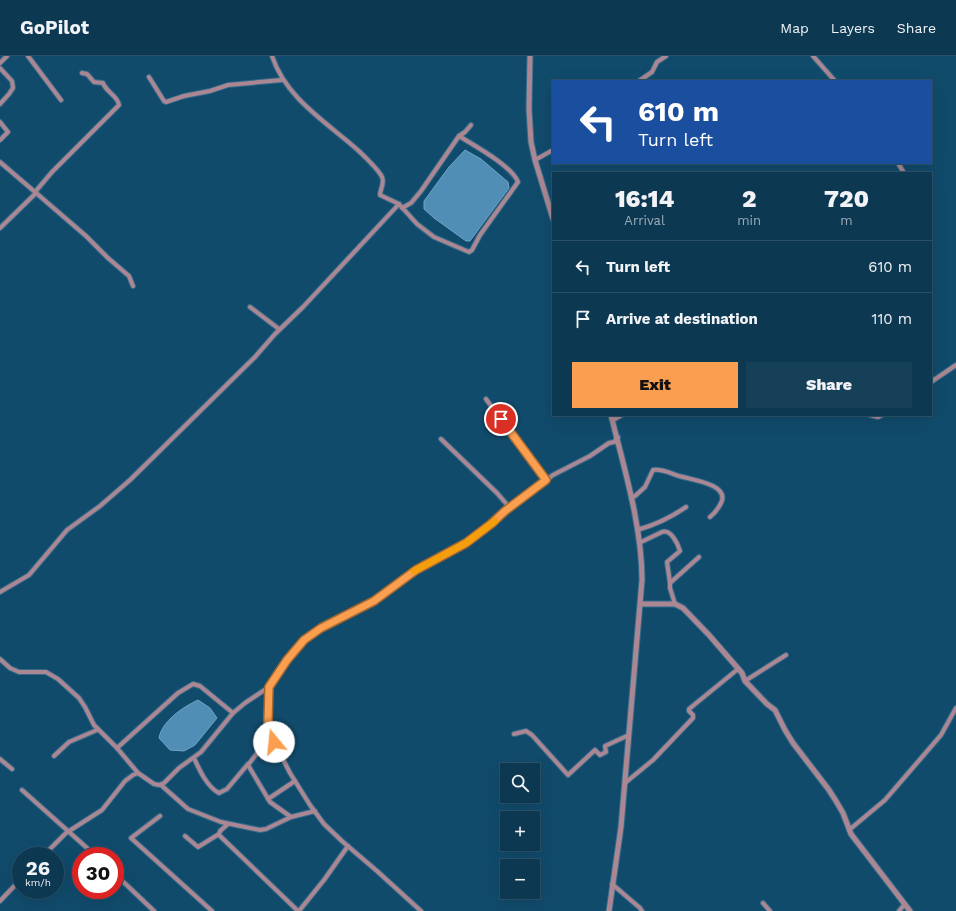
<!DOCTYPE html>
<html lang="en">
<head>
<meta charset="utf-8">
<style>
  body { margin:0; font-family:"Work Sans",sans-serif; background:#163f58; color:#f1f3f6; height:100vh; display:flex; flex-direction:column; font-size:15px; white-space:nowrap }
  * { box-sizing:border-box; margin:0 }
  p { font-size:13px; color:#9aacb7 }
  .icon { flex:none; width:22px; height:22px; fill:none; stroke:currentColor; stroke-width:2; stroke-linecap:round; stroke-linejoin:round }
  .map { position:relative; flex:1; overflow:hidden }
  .drawer { position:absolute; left:552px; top:116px; width:380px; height:244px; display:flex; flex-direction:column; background:#0d3851; border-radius:0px; box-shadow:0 4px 16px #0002,0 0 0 1px #2d5268 }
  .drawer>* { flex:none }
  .banner { position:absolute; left:552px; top:24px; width:380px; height:84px; border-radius:0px; box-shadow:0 4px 16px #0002,0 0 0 1px #2d5268; background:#1a4fa0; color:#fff; overflow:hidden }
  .controls { position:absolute; left:500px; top:707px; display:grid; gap:8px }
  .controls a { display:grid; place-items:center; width:40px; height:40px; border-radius:0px; background:#0d3851; box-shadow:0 4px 16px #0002,0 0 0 1px #2d5268; font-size:20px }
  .speed { position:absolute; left:12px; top:791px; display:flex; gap:8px; font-size:20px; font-weight:700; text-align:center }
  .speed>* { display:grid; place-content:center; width:52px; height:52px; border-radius:50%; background:#0d3851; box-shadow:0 4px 16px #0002,0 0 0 1px #2d5268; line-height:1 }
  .speed small { font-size:10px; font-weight:400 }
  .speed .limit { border:6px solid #d22; background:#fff; color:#111 }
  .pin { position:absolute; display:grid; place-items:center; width:34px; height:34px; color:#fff; margin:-17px; border:2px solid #fff; border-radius:50%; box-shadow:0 1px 4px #0007 }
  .me { position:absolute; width:44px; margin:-22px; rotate:343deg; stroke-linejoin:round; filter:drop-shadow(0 0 3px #0008) }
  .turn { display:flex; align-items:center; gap:14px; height:84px; padding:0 20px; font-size:18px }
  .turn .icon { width:52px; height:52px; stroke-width:2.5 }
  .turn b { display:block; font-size:28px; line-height:34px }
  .eta { display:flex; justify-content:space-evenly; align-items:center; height:68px; text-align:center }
  .eta b { font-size:24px; font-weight:800; line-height:28px }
  .action { display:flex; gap:8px; margin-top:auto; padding:8px 20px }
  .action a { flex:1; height:46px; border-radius:0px; background:#fa9f4f; color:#111; font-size:16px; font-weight:800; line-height:46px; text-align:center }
  .action a+a { background:#163f58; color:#f1f3f6 }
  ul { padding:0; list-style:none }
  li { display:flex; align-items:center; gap:12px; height:52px; padding:0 20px; border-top:1px solid #2d5268 }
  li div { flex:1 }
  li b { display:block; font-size:15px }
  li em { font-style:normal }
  header { display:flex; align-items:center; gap:24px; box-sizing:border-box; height:56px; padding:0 20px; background:#0d3851; border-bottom:1px solid #2d5268 }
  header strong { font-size:19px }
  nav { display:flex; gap:22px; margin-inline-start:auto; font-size:14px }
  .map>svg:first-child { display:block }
  .water { fill:#518eb5; stroke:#6fa4c7 }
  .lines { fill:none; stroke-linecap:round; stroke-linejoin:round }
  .minor-casing { stroke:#356a89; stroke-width:6 }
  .tertiary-casing { stroke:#356a89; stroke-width:7 }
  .minor { stroke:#aa8792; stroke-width:4 }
  .tertiary { stroke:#aa8792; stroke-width:5 }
  .route-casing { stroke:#a26733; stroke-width:10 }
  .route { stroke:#fa9f4f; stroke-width:7 }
  .slow { stroke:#f59e0b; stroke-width:7 }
</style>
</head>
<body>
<header>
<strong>GoPilot</strong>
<nav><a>Map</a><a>Layers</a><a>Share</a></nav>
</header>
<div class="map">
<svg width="956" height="855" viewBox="0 0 956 855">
  <rect width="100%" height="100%" fill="#114b6c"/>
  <g class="water">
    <path d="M465,94L481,103L508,126L509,132L470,185H466L434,162L424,153V145L449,111Z"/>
    <path d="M198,644L210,652L217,662L195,689L184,695L170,694L159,682C162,665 183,651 198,644Z"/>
  </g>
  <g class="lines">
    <defs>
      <g id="minor">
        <path d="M28,0L61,44"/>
        <path d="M272,0C286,43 328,67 360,96C366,102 379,114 382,121C385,127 380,133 380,139L399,148L417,168L434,181L469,196L472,194L480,179L518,126C512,110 475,90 459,80"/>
        <path d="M813,0L835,25"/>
        <path d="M0,7L7,0"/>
        <path d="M0,12L12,25L13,32L9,38L0,48"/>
        <path d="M149,21L164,45L166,46L184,40L210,35L228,29L282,24"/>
        <path d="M639,25L652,16L657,6L666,0"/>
        <path d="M0,66L8,76L0,84"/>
        <path d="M535,104L553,94"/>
        <path d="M0,106L35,136L52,116L119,49C118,40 106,36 103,27L94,26L87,18L82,17"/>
        <path d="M898,107L904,117"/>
        <path d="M35,136L86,180L108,202L129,220L133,230"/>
        <path d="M402,152L411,147L421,135L459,80L465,76L471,69"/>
        <path d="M0,172L36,137"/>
        <path d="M250,251L279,273"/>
        <path d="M931,326L956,309"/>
        <path d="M486,343L545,424"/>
        <path d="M870,359L878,361L882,359"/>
        <path d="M613,364L622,359"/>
        <path d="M441,383L497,437L510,452"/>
        <path d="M631,442L635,440L645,431L653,414C663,412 673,419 683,421C694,424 730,429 721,447C718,453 715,457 710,461"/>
        <path d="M637,474C655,469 670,462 686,451"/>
        <path d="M639,487L662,476C671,473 678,488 680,495L667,506L670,527"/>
        <path d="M0,536L29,519L67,474L100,450L130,424L255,301L275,278L303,251L399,148"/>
        <path d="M675,548L670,532V527L699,501"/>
        <path d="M0,603L10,612L19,616H46L58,623L79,642L85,651L94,669L117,692L138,717"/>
        <path d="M745,625L786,599"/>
        <path d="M269,631L267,653L269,676L290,717L310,749L324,768L343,786L377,815L421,855"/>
        <path d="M514,678L526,675L532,679L568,719L595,694L600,699L606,696L605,690L629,679"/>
        <path d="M271,679L248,709L270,746L291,761"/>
        <path d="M117,692L178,637L193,628L200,630L233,657"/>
        <path d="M54,700L69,686L97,674"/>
        <path d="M194,702C199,713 207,731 219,737L227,733L248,708"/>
        <path d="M0,703L12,713"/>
        <path d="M625,727L653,704L693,662V659L689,655V653L738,613"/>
        <path d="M161,729L188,753L221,766L260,774L266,773L291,761L315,755"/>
        <path d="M22,734L96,800"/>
        <path d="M268,743L295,725"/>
        <path d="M160,760L131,782L212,855"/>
        <path d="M228,768L220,775L219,779L298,855"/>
        <path d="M849,774L885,744L941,679L956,652"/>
        <path d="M185,780L198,791L219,778"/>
        <path d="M43,800L66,777L102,754L125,725L133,719L138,717L154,728L159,729L164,727L179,712L201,696L233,657L245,647L269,631L287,604L305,584L321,572L374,545L416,514L466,487L491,468L510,452L553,419L590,400L609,387L614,386L618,381"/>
        <path d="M115,818L154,855"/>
        <path d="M612,828L640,852L642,855"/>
        <path d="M0,845L21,823"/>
        <path d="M763,847L770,855"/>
        <path d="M299,855L324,824L348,790"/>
        <path d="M899,855L904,849"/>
      </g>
      <g id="tertiary">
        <path d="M530,0L529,53L531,86L535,104L553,163"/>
        <path d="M641,548H675L683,552L709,579L742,617L745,625L767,648L775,654L785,674L793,687L829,734L836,745L843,757L851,778L910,855"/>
        <path d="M609,855L621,771L642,524C642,470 624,412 611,359"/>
      </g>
    </defs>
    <use href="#minor" class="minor-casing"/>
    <use href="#tertiary" class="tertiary-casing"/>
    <use href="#minor" class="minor"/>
    <use href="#tertiary" class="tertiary"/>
  </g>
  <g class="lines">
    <defs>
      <path id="route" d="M274,686L269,676L268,665L269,631L287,604L304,584L321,572L374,545L416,514L466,487L491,468L505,455L546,424L501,363"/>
    </defs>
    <use href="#route" class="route-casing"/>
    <use href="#route" class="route"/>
    <path class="slow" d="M414,515L466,487L495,465"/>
  </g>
</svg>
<div class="controls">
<a><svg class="icon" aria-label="search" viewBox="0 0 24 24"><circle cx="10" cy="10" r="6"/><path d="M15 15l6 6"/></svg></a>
<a>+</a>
<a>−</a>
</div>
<div class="speed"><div>26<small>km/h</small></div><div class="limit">30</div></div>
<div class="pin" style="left:501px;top:363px;background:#d93025"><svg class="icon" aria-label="arrive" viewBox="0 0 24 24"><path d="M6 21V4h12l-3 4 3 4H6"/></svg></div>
<svg class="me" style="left:274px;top:686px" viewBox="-20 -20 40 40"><circle r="19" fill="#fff"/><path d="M0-13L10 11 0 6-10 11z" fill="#fa9f4f"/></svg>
<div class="banner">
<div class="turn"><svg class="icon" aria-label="left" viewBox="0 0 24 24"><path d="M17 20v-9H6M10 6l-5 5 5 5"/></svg><div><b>610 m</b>Turn left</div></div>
</div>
<section class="drawer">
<div class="eta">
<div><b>16:14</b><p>Arrival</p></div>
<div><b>2</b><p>min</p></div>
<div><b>720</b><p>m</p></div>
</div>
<ul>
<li><svg class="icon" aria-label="left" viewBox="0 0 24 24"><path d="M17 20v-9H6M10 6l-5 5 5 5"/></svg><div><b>Turn left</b></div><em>610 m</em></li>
<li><svg class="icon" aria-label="arrive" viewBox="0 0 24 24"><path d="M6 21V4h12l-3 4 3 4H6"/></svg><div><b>Arrive at destination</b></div><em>110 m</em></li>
</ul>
<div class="action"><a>Exit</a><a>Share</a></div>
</section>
</div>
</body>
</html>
